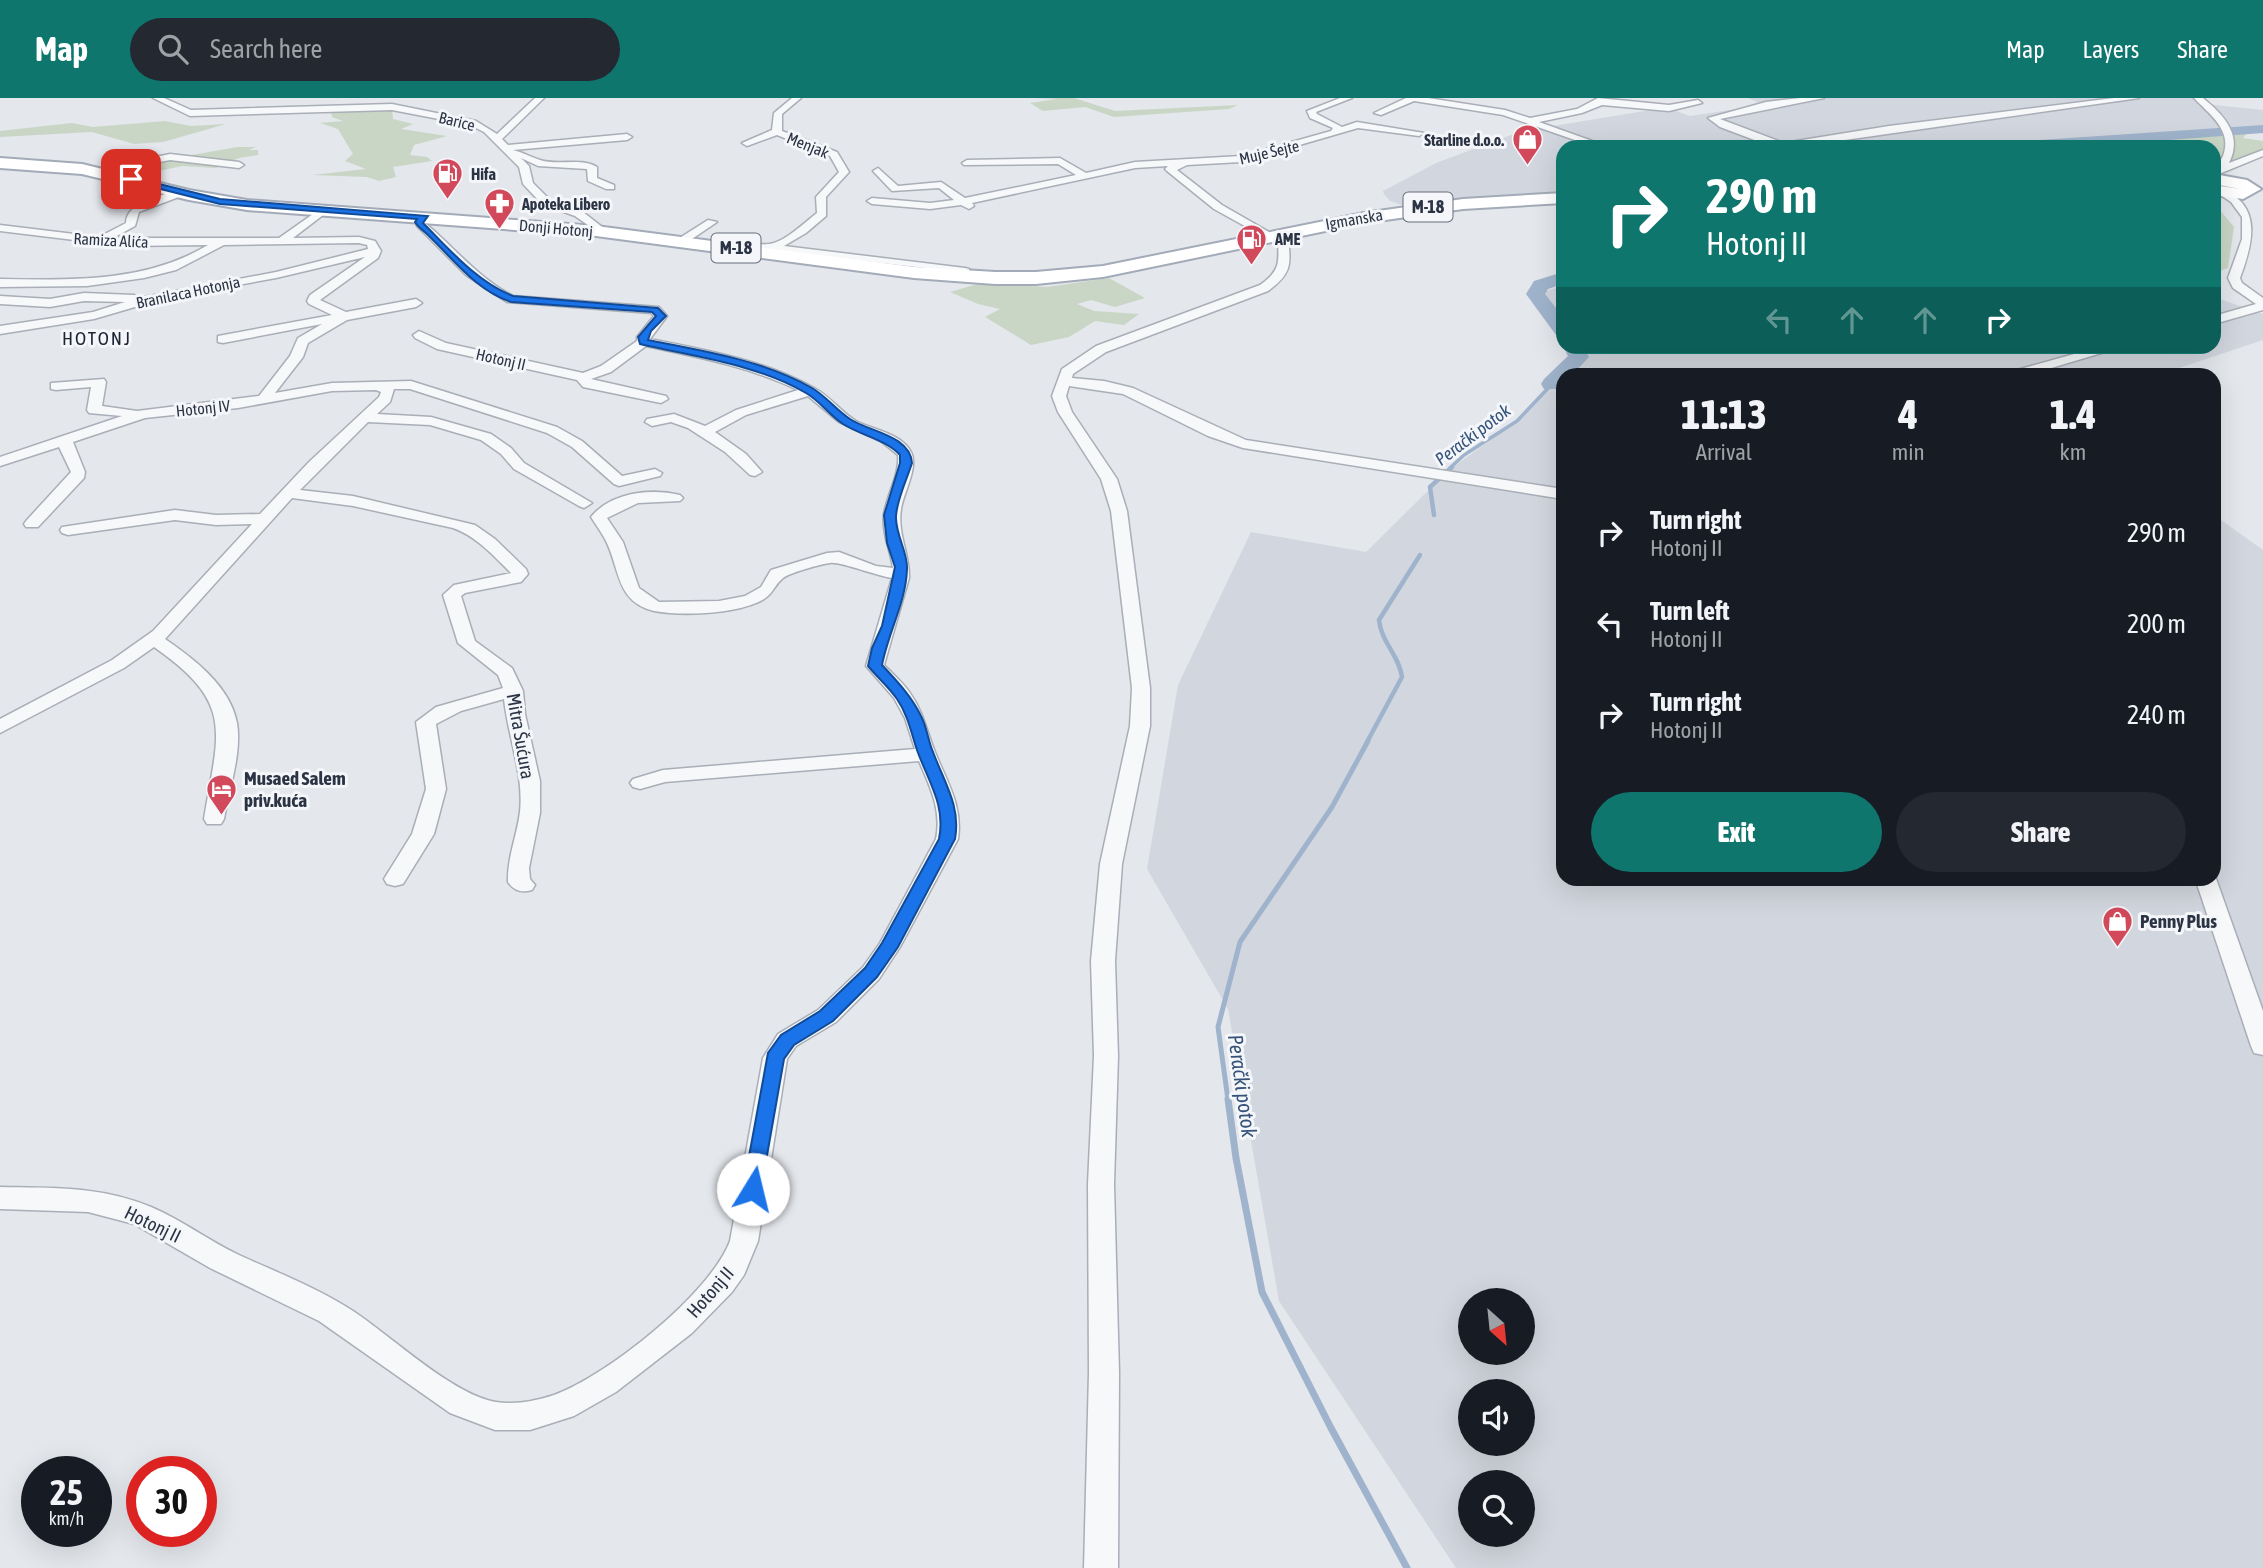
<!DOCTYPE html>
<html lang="en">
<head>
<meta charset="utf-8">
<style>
  body { margin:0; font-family:"Asap Condensed",sans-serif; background:#242831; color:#f1f3f6; height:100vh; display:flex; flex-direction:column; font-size:26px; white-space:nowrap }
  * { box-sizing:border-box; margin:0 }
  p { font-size:23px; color:#9ea1a6 }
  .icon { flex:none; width:38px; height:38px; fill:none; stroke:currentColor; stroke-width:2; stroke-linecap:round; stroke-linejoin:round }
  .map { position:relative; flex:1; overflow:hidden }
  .details { position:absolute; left:1556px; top:270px; width:665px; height:518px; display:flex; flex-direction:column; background:#171b24; border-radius:21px; box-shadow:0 7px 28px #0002 }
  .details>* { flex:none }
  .banner { position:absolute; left:1556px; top:42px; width:665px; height:214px; border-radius:21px; box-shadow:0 7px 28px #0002; background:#0f766e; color:#fff; overflow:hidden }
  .needle { width:46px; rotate:153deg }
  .fabs { position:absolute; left:1458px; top:1190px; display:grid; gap:14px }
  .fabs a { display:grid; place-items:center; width:77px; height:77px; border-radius:50%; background:#171b24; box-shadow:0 7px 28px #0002; font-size:35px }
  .speed { position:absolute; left:21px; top:1358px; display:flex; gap:14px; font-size:35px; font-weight:700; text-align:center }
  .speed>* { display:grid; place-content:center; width:91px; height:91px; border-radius:50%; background:#171b24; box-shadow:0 7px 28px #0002; line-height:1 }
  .speed small { font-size:18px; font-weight:400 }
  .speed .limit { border:10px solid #d22; background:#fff; color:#111 }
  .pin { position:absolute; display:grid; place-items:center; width:60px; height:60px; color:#fff; margin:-30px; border-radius:14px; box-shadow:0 4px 10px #0006 }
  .me { position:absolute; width:77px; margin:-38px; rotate:9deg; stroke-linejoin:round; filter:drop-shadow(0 0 5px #0008) }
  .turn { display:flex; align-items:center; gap:24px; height:147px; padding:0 35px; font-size:32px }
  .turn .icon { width:91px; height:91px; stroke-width:2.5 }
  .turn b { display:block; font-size:49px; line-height:60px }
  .lanes { display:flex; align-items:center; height:66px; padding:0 35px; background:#0003; justify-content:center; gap:35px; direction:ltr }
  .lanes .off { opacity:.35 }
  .eta { display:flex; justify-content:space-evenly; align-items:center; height:119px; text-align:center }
  .eta b { font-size:42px; font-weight:800; line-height:49px }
  .cta { display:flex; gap:14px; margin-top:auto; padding:14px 35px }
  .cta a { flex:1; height:80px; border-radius:42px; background:#0f766e; color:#fff; font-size:28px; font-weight:800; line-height:80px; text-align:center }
  .cta a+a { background:#242831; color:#f1f3f6 }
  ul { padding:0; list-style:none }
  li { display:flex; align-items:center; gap:21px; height:91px; padding:0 35px }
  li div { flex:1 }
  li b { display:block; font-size:26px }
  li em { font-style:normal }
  header { display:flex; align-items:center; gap:42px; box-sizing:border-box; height:98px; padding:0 35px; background:#0f766e; color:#fff }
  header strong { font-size:33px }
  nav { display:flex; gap:38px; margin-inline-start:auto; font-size:24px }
  .search { width:490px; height:63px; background:#242831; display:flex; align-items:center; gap:18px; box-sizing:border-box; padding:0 24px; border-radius:38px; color:#9ea1a6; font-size:26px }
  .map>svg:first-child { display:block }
  .built { fill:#d2d6de; fill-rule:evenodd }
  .green { fill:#c9d6c5 }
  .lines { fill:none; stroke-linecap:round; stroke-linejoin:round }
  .stream-far3 { stroke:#9fb4cc; stroke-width:3.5 }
  .stream-far2 { stroke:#9fb4cc; stroke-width:4.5 }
  .stream-far1 { stroke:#9fb4cc; stroke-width:5 }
  .stream { stroke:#9fb4cc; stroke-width:7 }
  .river { fill:#9fb4cc; fill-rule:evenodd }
  .street-casing { stroke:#a9aeb7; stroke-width:3 }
  .primary-casing { stroke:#a3abb8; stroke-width:4 }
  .street { fill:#f7f8fa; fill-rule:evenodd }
  .primary { fill:#fff; fill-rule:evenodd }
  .route { fill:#1a73e8; stroke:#114b97; stroke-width:2 }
  .labels { text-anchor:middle; stroke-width:6; stroke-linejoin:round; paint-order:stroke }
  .far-street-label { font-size:16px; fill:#2b3445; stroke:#f4f6f9 }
  .far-poi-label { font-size:16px; font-weight:bold; fill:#2b3445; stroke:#f4f6f9; text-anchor:start }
  .shield { fill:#f4f6f9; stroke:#676e7b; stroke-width:2 }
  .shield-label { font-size:18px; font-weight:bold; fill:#2b3445 }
  .far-water-label { font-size:18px; font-style:italic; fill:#34527a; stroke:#f4f6f9 }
  .far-quarter-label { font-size:19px; letter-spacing:2px; fill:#1d2536; stroke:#f4f6f9 }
  .street-label { font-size:19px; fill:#2b3445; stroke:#f4f6f9 }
  .poi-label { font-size:19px; font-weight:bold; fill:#2b3445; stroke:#f4f6f9; text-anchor:start }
  .water-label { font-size:21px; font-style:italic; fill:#34527a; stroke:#f4f6f9 }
</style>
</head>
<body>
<header>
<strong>Map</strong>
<div class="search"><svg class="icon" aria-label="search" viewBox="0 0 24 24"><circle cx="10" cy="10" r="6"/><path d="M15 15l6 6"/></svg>Search here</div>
<nav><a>Map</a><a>Layers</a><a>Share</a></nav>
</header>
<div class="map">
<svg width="2263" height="1470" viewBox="0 0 2263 1470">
  <rect width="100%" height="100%" fill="#e4e7ec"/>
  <g class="built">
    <path d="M1748,0H2198L2206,6L2263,12V31L2010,49H1563V100L1414,111L1390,103L1384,96L1383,93L1436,65L1522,33L1651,12H1673L1690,18L1764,7Z"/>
    <path d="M1563,188V236L1535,196Z"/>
    <path d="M2214,199L2263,216V242L2161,276H1563V780H2214V404L2221,422L2263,452V1470H1456L1279,1203L1228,911L1147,771L1178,587L1251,434L1366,454L1449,372L1517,323L1579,259L1572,249L2214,248ZM1470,1202H1522V1255H1470ZM1470,1293H1522V1346H1470ZM1470,1384H1522V1437H1470Z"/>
  </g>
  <g class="green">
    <path d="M1036,0H1074L1115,13L1238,7L1229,11L1114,19L1085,9L1043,13L1030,5L1057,1Z"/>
    <path d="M392,11L393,21L413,26L401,31L447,38L414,47L410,57L427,59L432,63L393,69L396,79L379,83L367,79L312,77L366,71L345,63L353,56L338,31L320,25L343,23L332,19L331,12Z"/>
    <path d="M165,23L191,28L226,26L163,44L134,46L92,34L0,39V33L72,25L93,29Z"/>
    <path d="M2249,33L2243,40L2263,43V55L2224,70L2225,61L2214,58V49H2010Z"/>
    <path d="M237,49H256L249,52H258V57L239,60L216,70L182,68L145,76L136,73V67Z"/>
    <path d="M2214,105L2234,129L2228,170L2214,175Z"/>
    <path d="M1109,180L1145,200L1115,209L1091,202L1077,206L1094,213L1139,216L1124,227L1095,223L1069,239L1031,247L985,219L1000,211L978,206L950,194L981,185L1047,189Z"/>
  </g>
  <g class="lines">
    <path class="stream-far3" d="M1450,370L1464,357L1517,323L1552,286"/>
    <g class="stream-far2">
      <path d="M1434,417L1430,389L1452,369"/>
      <path d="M1367,644L1402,579C1399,557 1381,544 1379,522L1420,457"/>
    </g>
    <path class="stream-far1" d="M1228,1002L1218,929L1240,844L1332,709L1368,643"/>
    <path class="stream" d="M1228,1001L1236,1060L1262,1194L1331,1330L1407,1470"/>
    <g class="river">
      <path d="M2263,27V35L2073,49H2002L2010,44Z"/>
      <path d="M1563,174V186L1548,191L1545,196L1563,219V239L1556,237L1526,196L1534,183Z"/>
      <path d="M1563,248H1583L1589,259L1573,276H1563V287L1560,291H1544L1541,286L1544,281L1568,258Z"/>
    </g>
    <defs>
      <g id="street">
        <path d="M153,0H164L191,12L392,6L476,23L497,36L535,0H544L502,41L508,47L627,36L632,39L627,42L513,52C522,54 531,59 540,62C558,68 581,59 597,69V80L614,87V91H606L588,83L587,71L538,68L521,60L529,68L533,85L550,102L583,114L606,132L607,134L602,137L575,118L542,106L523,86L519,69L484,34L470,27L392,12L190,18Z"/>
        <path d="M792,0H801L782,16V33L837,54L849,74L826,99V118L806,135L784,148L965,170L969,171V175L759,151L738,153L736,151C746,144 757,147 769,146C785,144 804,125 817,115L816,99L839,74L830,58L777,37L747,48L742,45L772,32L774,15Z"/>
        <path d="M1340,0H1352L1316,14L1317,16L1342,29L1357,24L1424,35L1419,38L1358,30L1241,64L1187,67L1177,72L1222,107L1274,137L1276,139L1270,142L1214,111L1167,73L1165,71L1168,68L1135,70L972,105L974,108L969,111L961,107L930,111L872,106L867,103L872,100L930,105L954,102L939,90L892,93L873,73L878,70L898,88L941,84L965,100L1076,77L1058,66L964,67L962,65L967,62L1060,60L1086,75L1135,64L1241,58L1331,33L1333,30L1310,20L1307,13Z"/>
        <path d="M1406,0H1428L1505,12L1530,20L1577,11L1598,0L1669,7L1698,2L1702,5L1669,13L1602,7L1582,15L1539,24L1609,49H1595L1503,17L1414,3L1381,17L1374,15Z"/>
        <path d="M1800,0H1824L1720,21L1784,45L1889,28L2114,0H2139L1796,49H1773L1720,29L1708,20L1766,4Z"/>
        <path d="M2194,0H2203C2225,18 2243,38 2229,65L2263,52V58L2214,78C2214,70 2219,66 2223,58C2233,32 2209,16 2194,0Z"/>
        <path d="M170,56L239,64L244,67L239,70L170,62L130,70L137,76L135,83L131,84L118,70L122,66Z"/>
        <path d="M2221,91C2263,107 2253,145 2240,180L2242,185L2263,200V212L2214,226V218L2256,206L2233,190L2228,180L2242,141V119L2231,104L2216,94Z"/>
        <path d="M180,92L184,93V97L139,114L135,128L113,140H279L323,109L327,110V114L293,140L359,139L375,143L381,153L378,160L320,202L346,214L416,201L422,205L416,209L347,222L308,245L303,259L275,295L332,285L411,283L557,329L582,343L622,378L655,371L662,375L660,378L619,388L614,386L572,349L547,335L410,291H394L390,304L377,316L431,319L491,336L511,350L524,365L592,405L584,410L579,408L514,371L501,356L481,342L430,327L368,324L300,392L353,398L475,427L495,441L526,471L528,476L521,484L465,495L461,498L475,543L512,570L523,593L525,616L540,683V715L529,770L530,781L535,787L532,792C522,795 514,793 508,784C507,760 517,738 520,714C524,676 508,639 504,601L461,613L436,626L446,691L434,736L403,786L395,788L387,786L384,781L412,736L426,691L416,624L436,609L503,590L498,577L458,545L443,497L454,487L511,475C494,458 476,438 453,430L353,408L292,400L165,541C194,561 230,588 237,625C242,655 229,691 224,721L221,726H207L204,721C218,634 236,606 154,549L124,570L0,635V621L112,562L153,533L252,426L216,427L175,422L68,437L62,435L60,432L62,429L175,412L216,417L260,416L309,364L379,299L381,294L376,292L332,293L238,310L145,320L73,344L85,374L84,380L38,429H26L24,426L26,423L71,374L59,349L0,368V359L122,318L89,315L87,312L91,289L56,292L51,291V285L104,281L106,284L102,308L137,313L259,298L290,258L298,240L322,226L223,245L218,244V238L332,217L309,206L307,203L310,197L365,159L276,180L162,201L94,221L0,236V228L93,214L125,204L84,203L50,209L0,206V198L50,201L84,195L134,197L139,200L276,174L368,151L367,147L359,145L224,147L176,172L144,180L87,188L0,189V181C71,182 145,185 208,147L124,148L0,133V127L99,139L126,125C126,104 163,97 180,92Z"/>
        <path d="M426,117L431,120L425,125C455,150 478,180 513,198L659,209L667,218L650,241C706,252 764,262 814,290C830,298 841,314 856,323C873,332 901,335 911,354C919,369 903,396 901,411C897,436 910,456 909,480L884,567C893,576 903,585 910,595C923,613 927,634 935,654C947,684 963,708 958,741L900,849L879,881L836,924L796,948L787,961L758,1143L744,1177L732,1194L692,1235L616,1294L574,1318L530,1332H495L450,1315L319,1223L210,1170L134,1126L88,1114L0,1111V1089C52,1090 102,1088 151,1109C182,1122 209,1143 239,1157C278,1175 318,1190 353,1213C391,1238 453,1297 496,1304C514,1307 536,1303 554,1297C607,1278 710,1196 730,1143L763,960L778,936L818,912L863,869L880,845L936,741C942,712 930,689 919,663L665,684L640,691L633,689L630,685L633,681L663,672L915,651L905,620L894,600L866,568L892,480C877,478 839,463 830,465C821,466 789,475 783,480C772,489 774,498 756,505C731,516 681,518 654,513C616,504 620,471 606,443C602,435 596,427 591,419C611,394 651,390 680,397L683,400L680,403L638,405L607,420L623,444L639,490L659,504L719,503L745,498L761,489L771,472L827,455L839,454L876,468L893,470C890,451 882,436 884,416C887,396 900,376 898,357L882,344L839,324L808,298L746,317L715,334L746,356L762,374L755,378L750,377L725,354L688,330L671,324L652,328L645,324L647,321L674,316L705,328L736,312L798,292C750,269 698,259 646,248L611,274L591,281L666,298L668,301L661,305L583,289L577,282L437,251L415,240L413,237L419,233L446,245L583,275L601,268L637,243V239L654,218L651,215L507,204L466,177L417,128L415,122Z"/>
        <path d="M708,122L717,124L686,145H678V141Z"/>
        <path d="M1283,133L1288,136C1290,165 1294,174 1268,193L1106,254L1073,276L1072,280L1104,283L1133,290L1246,342L1563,391V401L1243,350L1208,338L1123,296L1069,288L1066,298L1072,314L1117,381L1127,413L1150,590V628L1122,766L1115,863L1118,958L1114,1086L1119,1275L1118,1470H1084L1089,1275L1088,1086L1094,958L1091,863L1100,766L1130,628L1132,590L1111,413L1101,381L1058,314L1052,298L1062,271L1096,248L1260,187C1283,171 1278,162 1278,136Z"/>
        <path d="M2103,248H2125L2031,276H2011L2013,273Z"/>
        <path d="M2214,775L2263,913V957L2254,955L2251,948L2195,780H2214Z"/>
      </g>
      <g id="primary">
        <path d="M0,60L82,66L189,92L247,102L596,128L914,169L995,174H1036L1103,168L1364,115L1463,101L1563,95V105L1463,111L1364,125L1103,179L1036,186H995L914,180L596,138L247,112L189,102L82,76L0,70Z"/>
        <path d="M2214,76L2247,82L2261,91L2243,101L2214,97V87L2240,91L2214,86Z"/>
      </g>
    </defs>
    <use href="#street" class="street-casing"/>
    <use href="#primary" class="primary-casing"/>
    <use href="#street" class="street"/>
    <use href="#primary" class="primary"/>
  </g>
  <path class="route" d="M131,79L220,101L428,118L423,125C449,151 477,184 513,198L658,210L666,218L651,233L648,242C703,253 763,262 812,290C826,298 836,312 850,321C869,334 910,337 912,365C907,381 897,401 896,418C895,436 908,454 907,471C906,504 888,535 882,567C897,583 912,599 921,618C927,629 928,643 933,654C944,684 961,708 955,741L898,849L877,879L833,923L794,947L784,961L760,1097L753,1099L746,1097L743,1091L768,955L781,937L820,913L865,870L882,845L939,741C946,707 928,683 917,652C911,634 908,617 897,601C889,589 877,579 868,568L872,550L882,528L895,469L887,445L884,417L900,365V357C885,341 862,338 843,326C830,318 820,303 806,295C756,266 695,259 640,246L638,239L656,218L652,214L511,204C477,193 455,163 430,139C425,133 419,131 415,124L417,121L220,106L129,83Z"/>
  <defs>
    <symbol id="shop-pin" viewBox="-11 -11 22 30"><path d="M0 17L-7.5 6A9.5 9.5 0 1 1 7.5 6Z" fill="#d1495b" stroke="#f4f6f9"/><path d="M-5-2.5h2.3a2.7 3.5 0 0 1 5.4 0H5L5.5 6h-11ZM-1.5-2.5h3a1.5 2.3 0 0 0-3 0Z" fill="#fff"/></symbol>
    <symbol id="fuel-pin" viewBox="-11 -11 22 30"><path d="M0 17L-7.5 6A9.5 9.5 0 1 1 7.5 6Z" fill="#d1495b" stroke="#f4f6f9"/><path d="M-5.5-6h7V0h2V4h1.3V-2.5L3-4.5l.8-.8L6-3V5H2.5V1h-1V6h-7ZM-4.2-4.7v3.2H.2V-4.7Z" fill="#fff"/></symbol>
    <symbol id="pharmacy-pin" viewBox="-11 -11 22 30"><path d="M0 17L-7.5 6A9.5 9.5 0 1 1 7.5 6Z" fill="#d1495b" stroke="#f4f6f9"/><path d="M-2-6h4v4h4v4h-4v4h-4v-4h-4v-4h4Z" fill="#fff"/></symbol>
    <symbol id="hotel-pin" viewBox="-11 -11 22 30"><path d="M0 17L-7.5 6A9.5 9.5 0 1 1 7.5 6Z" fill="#d1495b" stroke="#f4f6f9"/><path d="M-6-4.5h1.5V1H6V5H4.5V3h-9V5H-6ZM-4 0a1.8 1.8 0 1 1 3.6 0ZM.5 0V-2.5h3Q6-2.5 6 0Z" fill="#fff"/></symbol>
  </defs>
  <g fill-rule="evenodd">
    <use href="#shop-pin" x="1510" y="24" width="35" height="47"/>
    <use href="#fuel-pin" x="430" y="58" width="35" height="47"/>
    <use href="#pharmacy-pin" x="482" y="88" width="35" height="47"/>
    <use href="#fuel-pin" x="1234" y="124" width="35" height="47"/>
    <use href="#hotel-pin" x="204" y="674" width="35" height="47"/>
    <use href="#shop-pin" x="2100" y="806" width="35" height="47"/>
  </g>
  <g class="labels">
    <g class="far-street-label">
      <text transform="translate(457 23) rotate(14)" y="6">Barice</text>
      <text transform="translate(808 47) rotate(22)" y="6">Menjak</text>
      <text transform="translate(1269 54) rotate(-13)" y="6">Muje Šejte</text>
      <text transform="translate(1354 121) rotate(-10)" y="6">Igmanska</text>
      <text transform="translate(556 130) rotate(5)" y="6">Donji Hotonj</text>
      <text transform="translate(111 142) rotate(3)" y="6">Ramiza Alića</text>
      <text transform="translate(188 194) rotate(-12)" y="6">Branilaca Hotonja</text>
      <text transform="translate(501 261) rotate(13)" y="6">Hotonj II</text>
      <text transform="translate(203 310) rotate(-6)" y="6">Hotonj IV</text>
    </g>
    <g class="far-poi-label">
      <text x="1504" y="48" text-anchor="end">Starline d.o.o.</text>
      <text x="471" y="82">Hifa</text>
      <text x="522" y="112">Apoteka Libero</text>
      <text x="1275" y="147">AME</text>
    </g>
    <g class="shield">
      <rect x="1403.5" y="94.5" width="49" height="29" rx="5"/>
      <rect x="711.5" y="135.5" width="49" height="29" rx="5"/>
    </g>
    <g class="shield-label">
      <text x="1428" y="115">M-18</text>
      <text x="736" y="156">M-18</text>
    </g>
    <g class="far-water-label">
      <text transform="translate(1473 337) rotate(-37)" y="6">Perački potok</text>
    </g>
    <g class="far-quarter-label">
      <text x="97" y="247">HOTONJ</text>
    </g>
    <g class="street-label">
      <text transform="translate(521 638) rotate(80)" y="7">Mitra Šućura</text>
      <text transform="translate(153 1126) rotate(26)" y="7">Hotonj II</text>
      <text transform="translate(710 1194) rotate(-49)" y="7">Hotonj II</text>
    </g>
    <g class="poi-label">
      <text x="244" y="687">Musaed Salem<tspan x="244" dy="22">priv.kuća</tspan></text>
      <text x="2140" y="830">Penny Plus</text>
    </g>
    <g class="water-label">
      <text transform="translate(1242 988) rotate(82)" y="7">Perački potok</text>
    </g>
  </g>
</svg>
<div class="fabs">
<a><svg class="needle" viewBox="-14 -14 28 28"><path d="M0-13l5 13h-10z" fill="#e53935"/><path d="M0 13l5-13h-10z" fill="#9ea1a6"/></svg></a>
<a><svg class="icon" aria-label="sound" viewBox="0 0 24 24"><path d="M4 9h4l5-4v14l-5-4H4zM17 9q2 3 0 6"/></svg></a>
<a><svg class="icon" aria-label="search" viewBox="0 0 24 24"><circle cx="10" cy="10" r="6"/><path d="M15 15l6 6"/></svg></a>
</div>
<div class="speed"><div>25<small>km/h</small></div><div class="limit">30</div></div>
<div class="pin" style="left:131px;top:81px;background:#d93025"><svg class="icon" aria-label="arrive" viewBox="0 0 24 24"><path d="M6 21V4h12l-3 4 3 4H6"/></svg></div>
<svg class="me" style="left:753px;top:1091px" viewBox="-20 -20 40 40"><circle r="19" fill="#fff"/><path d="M0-13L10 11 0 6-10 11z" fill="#1a73e8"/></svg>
<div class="banner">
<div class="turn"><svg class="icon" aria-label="right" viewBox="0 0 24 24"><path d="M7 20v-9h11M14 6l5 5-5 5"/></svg><div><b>290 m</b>Hotonj II</div></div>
<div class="lanes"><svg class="icon off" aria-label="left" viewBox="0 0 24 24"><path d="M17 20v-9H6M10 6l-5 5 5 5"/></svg><svg class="icon off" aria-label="ahead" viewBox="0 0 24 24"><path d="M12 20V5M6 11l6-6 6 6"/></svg><svg class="icon off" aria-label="ahead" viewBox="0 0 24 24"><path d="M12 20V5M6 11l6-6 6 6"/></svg><svg class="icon" aria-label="right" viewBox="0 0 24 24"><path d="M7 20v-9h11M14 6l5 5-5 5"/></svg></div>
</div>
<section class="details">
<div class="eta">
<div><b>11:13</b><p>Arrival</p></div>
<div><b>4</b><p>min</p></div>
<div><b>1.4</b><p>km</p></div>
</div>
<ul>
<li><svg class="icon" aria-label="right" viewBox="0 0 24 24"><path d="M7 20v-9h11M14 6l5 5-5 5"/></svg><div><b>Turn right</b><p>Hotonj II</p></div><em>290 m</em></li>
<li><svg class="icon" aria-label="left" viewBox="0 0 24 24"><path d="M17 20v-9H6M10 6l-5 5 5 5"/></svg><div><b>Turn left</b><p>Hotonj II</p></div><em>200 m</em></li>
<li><svg class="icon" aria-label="right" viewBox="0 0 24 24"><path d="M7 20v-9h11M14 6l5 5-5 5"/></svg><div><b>Turn right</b><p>Hotonj II</p></div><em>240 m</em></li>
</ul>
<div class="cta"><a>Exit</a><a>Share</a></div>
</section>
</div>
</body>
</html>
